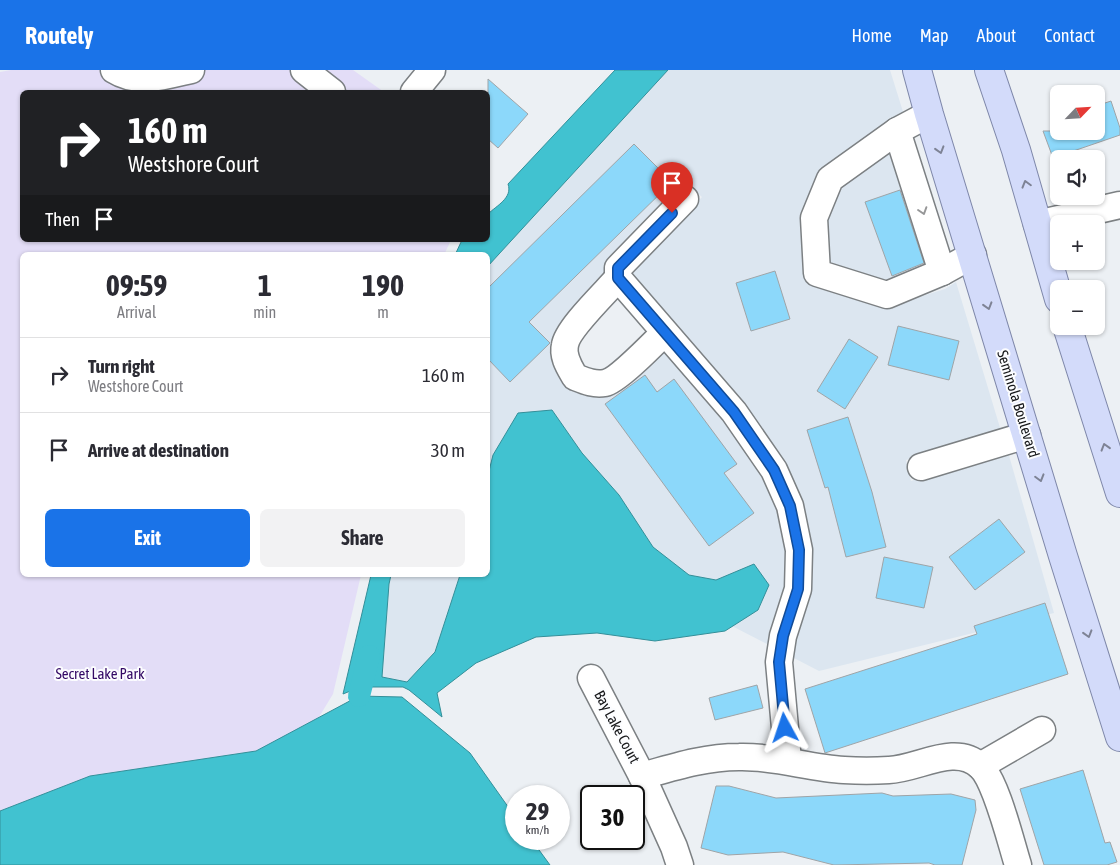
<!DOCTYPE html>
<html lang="en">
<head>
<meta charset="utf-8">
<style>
  body { margin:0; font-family:"Asap Condensed",sans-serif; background:#f2f2f3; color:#2b2b33; height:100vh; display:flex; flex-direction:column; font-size:19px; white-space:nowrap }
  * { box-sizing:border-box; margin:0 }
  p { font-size:16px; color:#7c7c81 }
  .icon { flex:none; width:28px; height:28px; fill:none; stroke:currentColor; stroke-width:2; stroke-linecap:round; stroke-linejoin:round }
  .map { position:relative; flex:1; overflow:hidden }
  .panel { position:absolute; left:20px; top:182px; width:470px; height:325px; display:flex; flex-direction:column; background:#fff; border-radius:8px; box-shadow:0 1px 4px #0004 }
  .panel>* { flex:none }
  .top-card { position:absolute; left:20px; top:20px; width:470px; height:152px; border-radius:8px; box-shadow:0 1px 4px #0004; background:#202124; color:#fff; overflow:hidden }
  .needle { width:32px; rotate:65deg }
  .tools { position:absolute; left:1050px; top:15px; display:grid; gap:10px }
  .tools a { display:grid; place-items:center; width:55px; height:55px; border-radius:8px; background:#fff; box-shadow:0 1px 4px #0004; font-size:25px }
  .speed { position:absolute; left:505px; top:715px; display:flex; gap:10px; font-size:25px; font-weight:700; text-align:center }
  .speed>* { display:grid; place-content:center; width:65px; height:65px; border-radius:50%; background:#fff; box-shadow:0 1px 4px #0004; line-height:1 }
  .speed small { font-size:12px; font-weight:400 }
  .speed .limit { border:2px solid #111; border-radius:8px; background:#fff; color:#111 }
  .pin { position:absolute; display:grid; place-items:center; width:42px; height:42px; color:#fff; margin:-51px -21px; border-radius:50% 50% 50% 0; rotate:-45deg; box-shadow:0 0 5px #0007 }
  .pin .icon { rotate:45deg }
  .me { position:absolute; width:55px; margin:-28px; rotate:355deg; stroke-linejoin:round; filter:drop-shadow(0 0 4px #0008) }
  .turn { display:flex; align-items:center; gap:18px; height:105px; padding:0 25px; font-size:22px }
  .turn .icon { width:65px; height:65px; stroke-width:2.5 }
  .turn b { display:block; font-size:35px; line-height:42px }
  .then { display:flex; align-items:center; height:48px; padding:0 25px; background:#0003; gap:10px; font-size:19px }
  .eta { display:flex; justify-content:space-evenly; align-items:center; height:85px; text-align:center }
  .eta b { font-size:30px; font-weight:700; line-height:35px }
  .action { display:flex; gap:10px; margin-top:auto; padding:10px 25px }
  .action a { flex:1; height:58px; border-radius:8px; background:#1a73e8; color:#fff; font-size:20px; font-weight:700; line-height:58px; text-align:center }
  .action a+a { background:#f2f2f3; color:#2b2b33 }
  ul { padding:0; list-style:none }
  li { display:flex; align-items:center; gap:15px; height:75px; padding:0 25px; border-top:1px solid #e1e1e2 }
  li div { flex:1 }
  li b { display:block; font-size:19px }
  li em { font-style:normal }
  header { display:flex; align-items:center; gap:30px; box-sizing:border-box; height:70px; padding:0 25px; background:#1a73e8; color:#fff }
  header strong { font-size:24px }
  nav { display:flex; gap:28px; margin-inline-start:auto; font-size:18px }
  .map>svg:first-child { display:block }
  .built { fill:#dce6f0 }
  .green { fill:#e3ddf7 }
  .water { fill:#41c2d0; stroke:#348f99 }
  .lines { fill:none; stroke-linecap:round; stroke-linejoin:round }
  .canal { stroke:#41c2d0; stroke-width:22 }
  .building { fill:#8cd8fa; stroke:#9fa4a7 }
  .minor-casing { stroke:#7c8083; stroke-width:29 }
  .major-casing { stroke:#7e87a9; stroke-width:30 }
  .minor { stroke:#fff; stroke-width:26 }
  .major { stroke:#d3dbfa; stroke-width:28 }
  .oneway { stroke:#7e8395 }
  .oneway2 { stroke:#969798 }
  .route-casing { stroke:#114b97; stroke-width:12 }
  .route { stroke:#1a73e8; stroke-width:9 }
  .labels { text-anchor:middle; stroke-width:4; stroke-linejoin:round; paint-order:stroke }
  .street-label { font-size:15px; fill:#161719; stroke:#fcfdff }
  .park-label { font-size:15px; fill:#330965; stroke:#fcfdff }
</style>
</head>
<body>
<header>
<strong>Routely</strong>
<nav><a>Home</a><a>Map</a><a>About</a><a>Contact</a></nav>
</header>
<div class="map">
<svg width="1120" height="795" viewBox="0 0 1120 795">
  <rect width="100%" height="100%" fill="#ecf0f4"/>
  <g class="built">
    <path d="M668,0H890L904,45L823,101L804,205L890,236L945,219L956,212L1001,361L906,390L911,411L1008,382L1054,543L819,601L792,587L811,480L633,208L635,206L630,203L702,127L685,113L610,190L564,313L663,279L724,349L763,406L778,440L786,482V518L769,575L732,556L758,540L754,495L716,510L689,505L653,477L619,425L582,383L552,340L488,405V196Z"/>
    <path d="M900,72L950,191L888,214L828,195L827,149L840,116Z"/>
    <path d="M391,505H460L435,582L407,612L382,607L389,514Z"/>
  </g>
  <path class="green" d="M11,0H353L384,22H22V170H451L444,185H22V505H361L333,624L316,652L256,681L90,706L0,741V2Z"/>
  <g class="water">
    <path d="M615,0H668L488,196V185H455L462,170H488V144C496,136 513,128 508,114Z"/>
    <path d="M552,340L582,383L619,425L653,477L689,505L716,510L754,494L769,515L758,540L725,561L655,571L597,563L536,567L476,593L437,623L442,647L409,620L403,617H360L343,624L371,505H391L389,514L382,607L407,612L435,582L460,505H488V405L493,385L518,343Z"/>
    <path d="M359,626L402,627L470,683L516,748V769H531L550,795H0V741L90,706L256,681Z"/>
  </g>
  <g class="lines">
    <path class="canal" d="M359,626L369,586"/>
  </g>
  <g class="building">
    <path d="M488,9L528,44L498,78L488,69Z"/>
    <path d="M1111,31L1120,58V65L1053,88L1043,61H1096V36Z"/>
    <path d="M634,74L672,112L529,252L550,273L510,312L488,289V218Z"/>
    <path d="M900,120L924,193L892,206L865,132Z"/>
    <path d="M775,201L790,249L751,261L736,213Z"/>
    <path d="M898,256L959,271L949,310L888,295Z"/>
    <path d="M849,269L878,287L845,339L817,321Z"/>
    <path d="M645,305L657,322L674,309L737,394L724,403L754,443L709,476L605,334Z"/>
    <path d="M848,347L872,422L886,477L846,487L828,417L825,418L807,360Z"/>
    <path d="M999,449L1025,482L975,520L949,487Z"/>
    <path d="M884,487L933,497L924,538L876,528Z"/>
    <path d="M1045,533L1068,604L825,683L805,619L977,564L974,556Z"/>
    <path d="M757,615L763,638L715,650L709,628Z"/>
    <path d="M1083,700L1105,773L1110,772L1117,792L1107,795H1044L1020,719Z"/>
    <path d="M716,716H729L776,728L882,723L893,726L951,724L975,730L976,740L962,795H935L929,793L834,795L783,782L728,785L701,778Z"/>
  </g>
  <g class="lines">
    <defs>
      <g id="minor">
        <path d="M114,0C138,15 165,6 191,0"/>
        <path d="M304,0L332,22"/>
        <path d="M414,22L432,0"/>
        <path d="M929,44L897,61L830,109L814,148L817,203L887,225L942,202L973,185"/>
        <path d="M897,61L942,202"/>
        <path d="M685,129L618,198V208L734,342L774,400L790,436L799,480L798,519L783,566L779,592L788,691"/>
        <path d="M1037,154L1120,135"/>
        <path d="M618,208C606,222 567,259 565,275C562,287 570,298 575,307C585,311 594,315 605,313C617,311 654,273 664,263"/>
        <path d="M921,397L1027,365"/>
        <path d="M591,608L642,706"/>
        <path d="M980,696L1042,660"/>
        <path d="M680,795L674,777L642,706C674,697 705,687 739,687C774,686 809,698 844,700C859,701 874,701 889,700C918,699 955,673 980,696C996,710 1011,773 1018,795"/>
      </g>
      <g id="major">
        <path d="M917,0L929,44L1063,486L1120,667"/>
        <path d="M989,0L1016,80L1059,229"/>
        <path d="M1067,256L1120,423"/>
      </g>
    </defs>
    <use href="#minor" class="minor-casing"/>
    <use href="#major" class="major-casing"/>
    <use href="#minor" class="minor"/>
    <use href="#major" class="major"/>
  </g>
  <defs><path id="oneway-chevron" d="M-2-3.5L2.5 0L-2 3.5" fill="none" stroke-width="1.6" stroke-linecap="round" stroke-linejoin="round" transform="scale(1.25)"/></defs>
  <g class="oneway">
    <use href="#oneway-chevron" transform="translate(940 80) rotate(73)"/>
    <use href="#oneway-chevron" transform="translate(1026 114) rotate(-106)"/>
    <use href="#oneway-chevron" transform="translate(988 236) rotate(73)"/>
    <use href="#oneway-chevron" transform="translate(1105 377) rotate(-107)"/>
    <use href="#oneway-chevron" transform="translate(1040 408) rotate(74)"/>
    <use href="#oneway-chevron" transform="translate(1088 564) rotate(73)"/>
  </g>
  <use class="oneway2" href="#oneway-chevron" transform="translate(923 141) rotate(72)"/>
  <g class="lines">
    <defs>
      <path id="route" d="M672,143L618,198V208L734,342L774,400L790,436L799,480L798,519L783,566L779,592L785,658"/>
    </defs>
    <use href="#route" class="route-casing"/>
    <use href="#route" class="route"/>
  </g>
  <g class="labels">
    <g class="street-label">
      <text transform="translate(1018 334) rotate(73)" y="5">Seminola Boulevard</text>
      <text transform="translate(617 657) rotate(62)" y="5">Bay Lake Court</text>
    </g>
    <g class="park-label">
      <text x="100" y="609">Secret Lake Park</text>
    </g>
  </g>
</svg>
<div class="tools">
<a><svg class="needle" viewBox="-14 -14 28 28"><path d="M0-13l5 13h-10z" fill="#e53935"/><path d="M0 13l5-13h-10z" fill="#7c7c81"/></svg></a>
<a><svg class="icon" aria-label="sound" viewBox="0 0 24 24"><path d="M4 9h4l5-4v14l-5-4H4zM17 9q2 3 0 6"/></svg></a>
<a>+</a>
<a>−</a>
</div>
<div class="speed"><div>29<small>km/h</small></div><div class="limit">30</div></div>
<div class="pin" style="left:672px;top:143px;background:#d93025"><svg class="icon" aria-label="arrive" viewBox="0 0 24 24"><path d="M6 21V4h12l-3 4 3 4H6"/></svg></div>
<svg class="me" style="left:785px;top:658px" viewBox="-20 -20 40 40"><path d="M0-17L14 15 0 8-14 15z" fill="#1a73e8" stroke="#fff" stroke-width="4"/></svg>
<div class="top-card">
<div class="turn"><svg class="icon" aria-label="right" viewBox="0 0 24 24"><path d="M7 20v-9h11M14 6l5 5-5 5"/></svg><div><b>160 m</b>Westshore Court</div></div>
<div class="then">Then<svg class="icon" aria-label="arrive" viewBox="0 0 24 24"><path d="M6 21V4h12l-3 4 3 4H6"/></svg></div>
</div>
<section class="panel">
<div class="eta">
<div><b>09:59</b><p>Arrival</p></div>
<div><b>1</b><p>min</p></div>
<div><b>190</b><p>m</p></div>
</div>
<ul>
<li><svg class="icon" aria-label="right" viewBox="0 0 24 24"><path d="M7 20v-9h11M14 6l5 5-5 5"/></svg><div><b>Turn right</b><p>Westshore Court</p></div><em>160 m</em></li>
<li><svg class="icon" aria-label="arrive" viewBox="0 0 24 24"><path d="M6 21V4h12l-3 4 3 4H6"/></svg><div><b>Arrive at destination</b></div><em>30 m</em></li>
</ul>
<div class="action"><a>Exit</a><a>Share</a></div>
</section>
</div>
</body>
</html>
